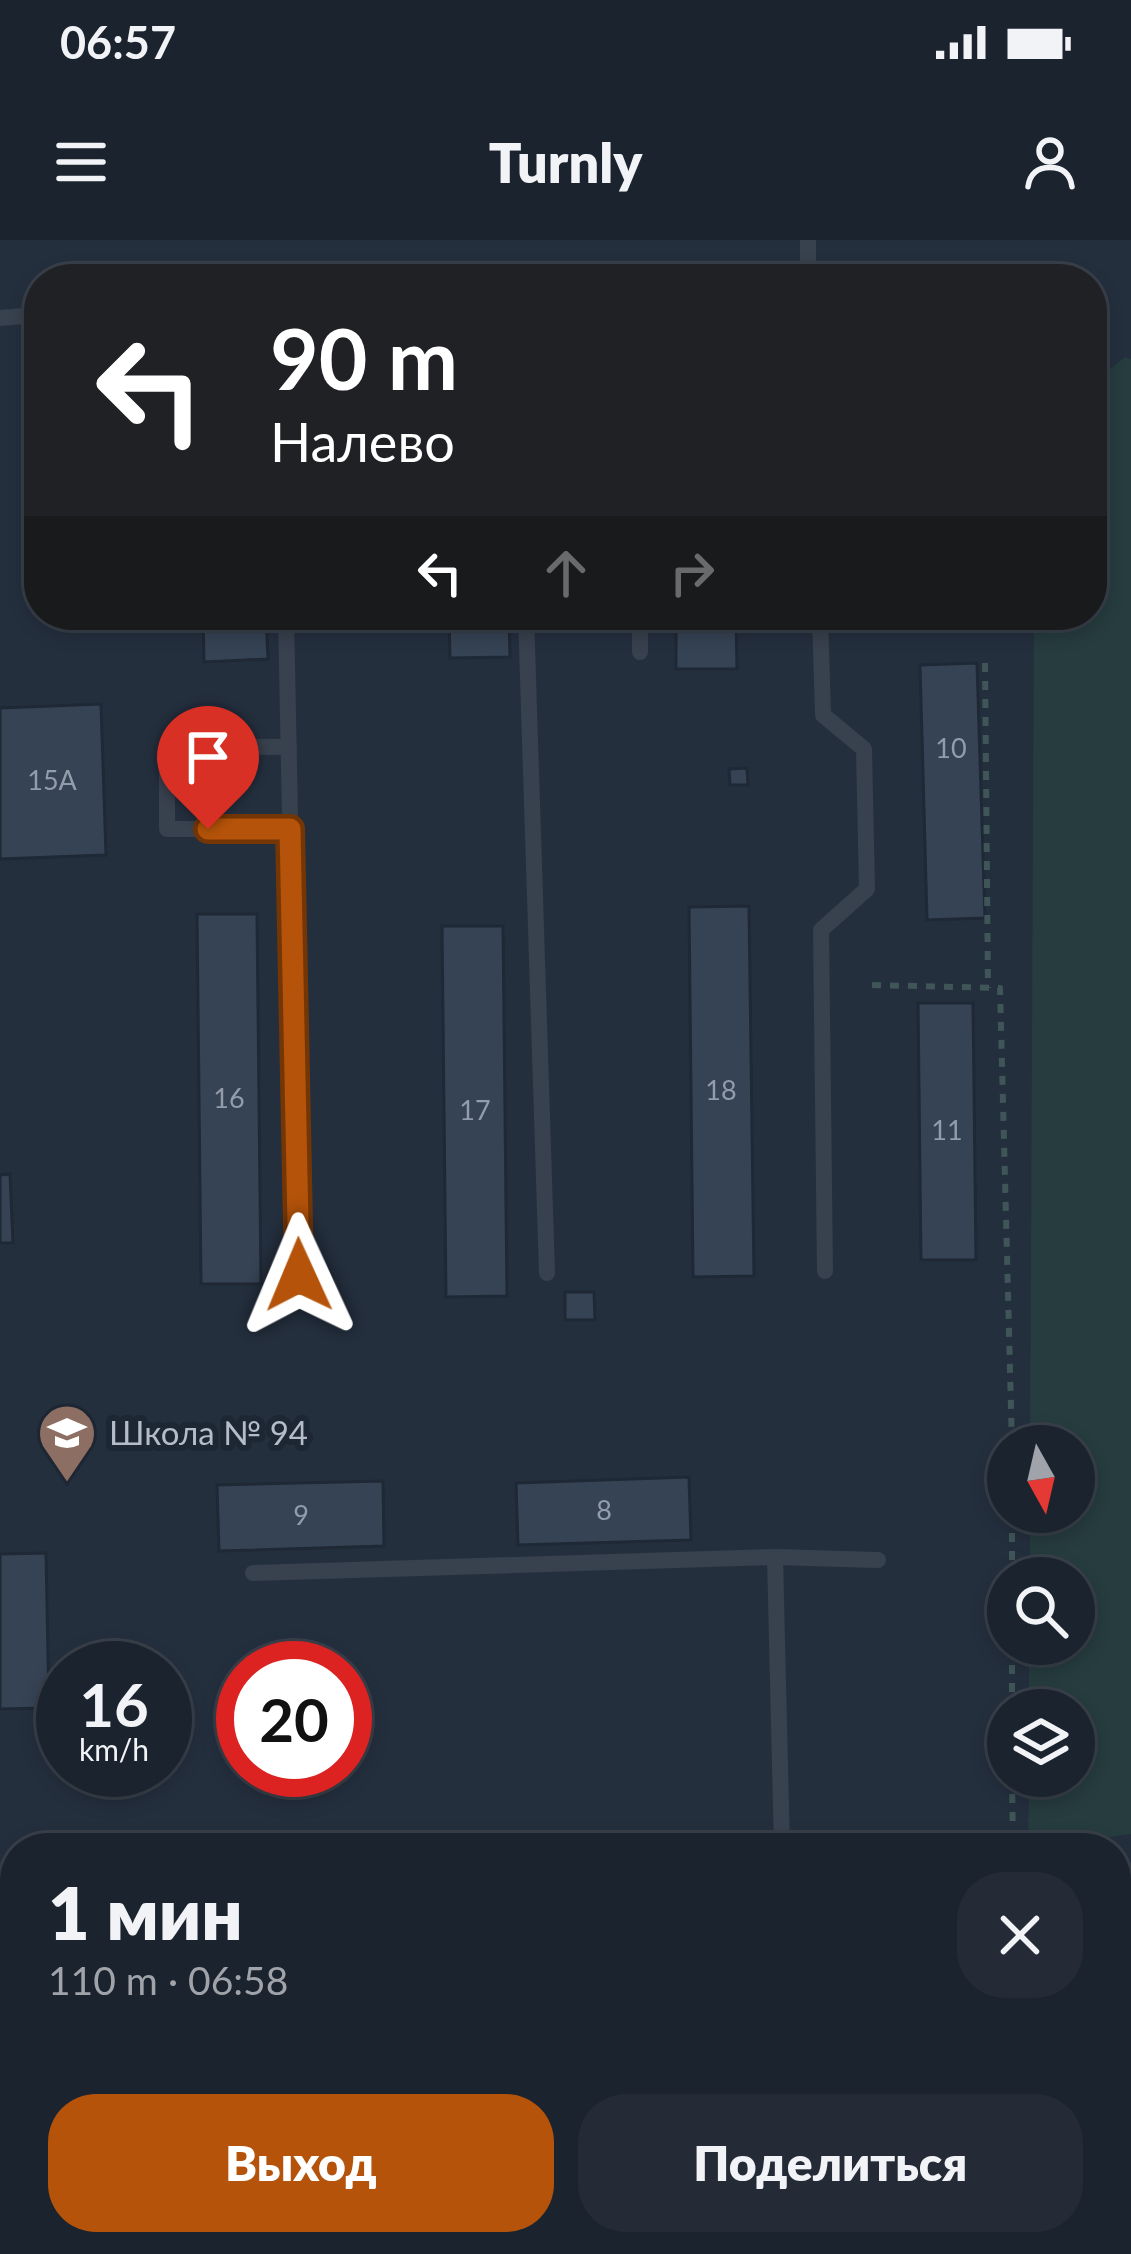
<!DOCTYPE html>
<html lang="ru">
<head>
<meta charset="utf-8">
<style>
  body { margin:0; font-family:Lato,sans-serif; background:#242b36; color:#f1f3f6; height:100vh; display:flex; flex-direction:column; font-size:45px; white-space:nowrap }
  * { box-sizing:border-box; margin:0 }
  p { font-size:39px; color:#a0a4aa }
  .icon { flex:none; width:66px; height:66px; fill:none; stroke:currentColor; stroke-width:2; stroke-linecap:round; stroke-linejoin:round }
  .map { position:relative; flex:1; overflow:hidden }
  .drawer { position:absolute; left:0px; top:1593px; width:1131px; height:423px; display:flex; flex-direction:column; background:#1b232e; border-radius:48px 48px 0 0; box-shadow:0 6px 18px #0003,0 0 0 3px #39404a }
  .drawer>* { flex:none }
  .banner { position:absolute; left:24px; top:24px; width:1083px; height:366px; border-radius:48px; box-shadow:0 6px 18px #0003,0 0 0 3px #39404a; background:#202124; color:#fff; overflow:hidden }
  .needle { width:78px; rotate:172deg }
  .fabs { position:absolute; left:987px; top:1185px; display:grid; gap:24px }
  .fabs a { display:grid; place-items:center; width:108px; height:108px; border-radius:50%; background:#1b232e; box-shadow:0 6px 18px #0003,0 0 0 3px #39404a; font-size:60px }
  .speed { position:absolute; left:36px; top:1401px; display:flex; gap:24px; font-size:60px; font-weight:700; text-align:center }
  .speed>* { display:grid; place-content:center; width:156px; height:156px; border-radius:50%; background:#1b232e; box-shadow:0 6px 18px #0003,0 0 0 3px #39404a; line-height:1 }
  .speed small { font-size:30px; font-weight:400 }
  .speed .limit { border:18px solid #d22; background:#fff; color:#111 }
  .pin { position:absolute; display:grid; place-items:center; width:102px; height:102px; color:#fff; margin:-123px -51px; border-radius:50% 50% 50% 0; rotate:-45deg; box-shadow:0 0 12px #0007 }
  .pin .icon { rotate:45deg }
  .me { position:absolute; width:132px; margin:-66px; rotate:359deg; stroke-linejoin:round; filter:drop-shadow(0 0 9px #0008) }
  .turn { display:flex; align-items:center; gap:42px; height:252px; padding:0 48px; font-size:54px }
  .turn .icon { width:156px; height:156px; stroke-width:2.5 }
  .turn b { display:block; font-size:84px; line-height:102px }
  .lanes { display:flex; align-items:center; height:114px; padding:0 48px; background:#0003; justify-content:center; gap:60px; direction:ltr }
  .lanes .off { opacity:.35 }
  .round { display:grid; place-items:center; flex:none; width:126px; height:126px; border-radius:48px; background:#242b36 }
  .overview { display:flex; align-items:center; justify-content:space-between; height:204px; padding:0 48px }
  h1 { font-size:72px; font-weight:800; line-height:90px }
  .action { display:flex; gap:24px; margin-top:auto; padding:24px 48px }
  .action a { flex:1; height:138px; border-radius:48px; background:#b45309; color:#fff; font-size:48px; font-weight:800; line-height:138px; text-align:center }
  .action a+a { background:#242b36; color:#f1f3f6 }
  .status { display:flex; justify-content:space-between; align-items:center; height:84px; padding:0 60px; background:#1b232e; direction:ltr }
  .status svg { height:33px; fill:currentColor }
  header { display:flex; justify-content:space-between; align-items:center; height:156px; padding:0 48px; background:#1b232e; font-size:54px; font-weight:800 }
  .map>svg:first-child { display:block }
  .green { fill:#263c3f }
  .building { fill:#364354; stroke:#1f2835; stroke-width:3 }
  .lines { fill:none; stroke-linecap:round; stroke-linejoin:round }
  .path { stroke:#3f5557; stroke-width:6; stroke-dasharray:9 9; stroke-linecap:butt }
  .lane { stroke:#38414e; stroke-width:16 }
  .route-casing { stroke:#753606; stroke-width:30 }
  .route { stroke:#b45309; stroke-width:21 }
  .labels { text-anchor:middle; stroke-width:12; stroke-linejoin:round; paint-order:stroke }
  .number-label { font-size:27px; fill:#929caa }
  .poi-label { font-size:33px; fill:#b4bcc9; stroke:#1d2633; text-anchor:start }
</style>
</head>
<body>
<div class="status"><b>06:57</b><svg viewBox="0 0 49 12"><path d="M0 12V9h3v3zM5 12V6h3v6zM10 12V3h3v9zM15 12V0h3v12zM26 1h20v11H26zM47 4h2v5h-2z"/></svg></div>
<header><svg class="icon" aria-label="menu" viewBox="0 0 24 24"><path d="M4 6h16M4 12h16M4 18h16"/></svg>Turnly<svg class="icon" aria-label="person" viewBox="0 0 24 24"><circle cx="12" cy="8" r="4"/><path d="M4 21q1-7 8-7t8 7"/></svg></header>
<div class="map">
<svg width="1131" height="2014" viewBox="0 0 1131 2014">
  <rect width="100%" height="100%" fill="#242f3e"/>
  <path class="green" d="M1125,117L1131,119V1594L1028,1608L1029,1536H1074V1470H1029V1404H1074V1338H1030V1272H1074V1206H1030L1034,375H1092V144Z"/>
  <g class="building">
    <path d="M203,375H266L268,419L204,422Z"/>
    <path d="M449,375H509L510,417L450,418Z"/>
    <path d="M676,375H736L737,429H676Z"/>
    <path d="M977,423L985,678L927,680L920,425Z"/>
    <path d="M101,464L106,615L0,619V468Z"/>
    <path d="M747,528L748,545H730L729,529Z"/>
    <path d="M749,666L754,1036L693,1037L689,667Z"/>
    <path d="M197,674H257L261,1044H201Z"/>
    <path d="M442,686H503L507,1056L446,1057Z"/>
    <path d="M918,763H973L976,1020H921Z"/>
    <path d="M10,934L13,1003H0V935Z"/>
    <path d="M565,1052H594L595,1080H565Z"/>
    <path d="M689,1237L691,1300L518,1305L516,1243Z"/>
    <path d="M383,1241L384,1306L219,1311L217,1245Z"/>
    <path d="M46,1313L49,1468L0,1469V1314Z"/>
    <path d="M0,1906H10L13,1951H0Z"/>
    <path d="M23,2001H91L92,2014H24Z"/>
  </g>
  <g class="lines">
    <g class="path">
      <path d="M985,423L988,748"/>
      <path d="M872,745L1000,748L1012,1206"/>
      <path d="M1012,1338V1272"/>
      <path d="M1012,1470V1404"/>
      <path d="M1012,1536L1013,1608"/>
      <path d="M1015,2014V2001"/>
    </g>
    <g class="lane">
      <path d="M808,0V39"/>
      <path d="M710,39L808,37"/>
      <path d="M0,78L23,76L39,69"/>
      <path d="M286,375L299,1035"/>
      <path d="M526,375L547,1033"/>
      <path d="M640,375V412"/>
      <path d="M820,375L823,475L864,509L867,649L821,690L825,1031"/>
      <path d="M289,507L167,506V589H290"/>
      <path d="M775,1317L782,1608"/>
      <path d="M253,1333L775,1317L878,1320"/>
      <path d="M0,1859L15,1868"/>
      <path d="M794,2001V2014"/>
      <path d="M145,2014V2001"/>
    </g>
  </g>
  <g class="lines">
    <defs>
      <path id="route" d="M208,589H290L299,1035"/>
    </defs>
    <use href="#route" class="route-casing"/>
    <use href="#route" class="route"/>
  </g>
  <defs>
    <symbol id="school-pin" viewBox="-11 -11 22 30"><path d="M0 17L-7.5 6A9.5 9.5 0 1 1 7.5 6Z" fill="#8d6e63" stroke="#1d2633"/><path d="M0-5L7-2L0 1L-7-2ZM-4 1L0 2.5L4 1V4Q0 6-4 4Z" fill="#fff"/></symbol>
  </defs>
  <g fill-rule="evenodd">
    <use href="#school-pin" x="34" y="1160" width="66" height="90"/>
  </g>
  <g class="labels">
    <g class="number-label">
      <text x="951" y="518">10</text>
      <text x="52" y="550">15А</text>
      <text x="721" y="860">18</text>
      <text x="229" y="868">16</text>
      <text x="475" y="880">17</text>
      <text x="947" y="900">11</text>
      <text x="604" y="1280">8</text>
      <text x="301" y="1285">9</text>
    </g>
    <g class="poi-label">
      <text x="109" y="1205">Школа № 94</text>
    </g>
  </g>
</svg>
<div class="fabs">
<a><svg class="needle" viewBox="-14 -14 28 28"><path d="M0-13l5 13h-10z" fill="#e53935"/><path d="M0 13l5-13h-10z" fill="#a0a4aa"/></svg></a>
<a><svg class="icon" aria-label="search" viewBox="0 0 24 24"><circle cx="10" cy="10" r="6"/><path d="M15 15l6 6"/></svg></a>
<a><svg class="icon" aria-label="layers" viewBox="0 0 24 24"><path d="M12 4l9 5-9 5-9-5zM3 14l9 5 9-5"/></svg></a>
</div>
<div class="speed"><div>16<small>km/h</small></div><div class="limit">20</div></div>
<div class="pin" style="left:208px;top:589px;background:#d93025"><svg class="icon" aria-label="arrive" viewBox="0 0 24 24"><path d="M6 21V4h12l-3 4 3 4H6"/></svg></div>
<svg class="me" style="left:299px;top:1035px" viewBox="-20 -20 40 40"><path d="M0-17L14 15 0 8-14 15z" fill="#b45309" stroke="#fff" stroke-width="4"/></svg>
<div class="banner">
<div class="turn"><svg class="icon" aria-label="left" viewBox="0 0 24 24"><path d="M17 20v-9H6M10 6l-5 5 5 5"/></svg><div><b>90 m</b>Налево</div></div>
<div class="lanes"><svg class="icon" aria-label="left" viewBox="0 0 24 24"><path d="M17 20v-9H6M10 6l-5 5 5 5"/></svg><svg class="icon off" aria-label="ahead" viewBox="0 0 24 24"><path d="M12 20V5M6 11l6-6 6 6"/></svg><svg class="icon off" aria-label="right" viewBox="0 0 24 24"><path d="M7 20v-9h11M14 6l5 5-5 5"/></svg></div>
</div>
<section class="drawer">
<div class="overview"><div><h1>1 мин</h1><p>110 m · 06:58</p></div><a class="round"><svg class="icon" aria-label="close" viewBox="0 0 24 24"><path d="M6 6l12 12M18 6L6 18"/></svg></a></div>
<div class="action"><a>Выход</a><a>Поделиться</a></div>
</section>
</div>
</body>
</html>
